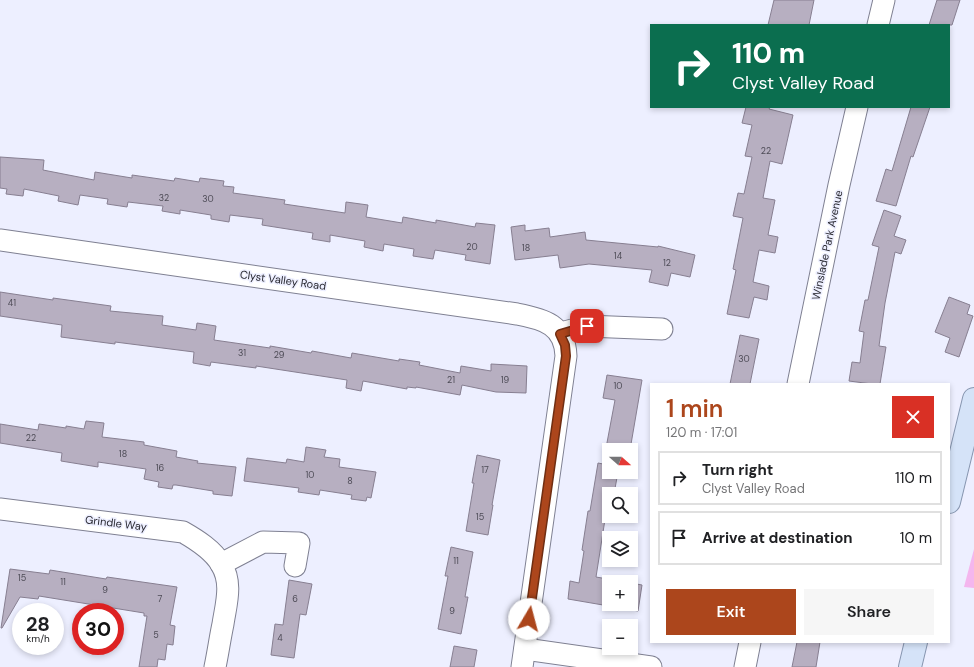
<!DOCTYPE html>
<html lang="en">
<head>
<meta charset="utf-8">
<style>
  body { margin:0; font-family:"DM Sans",sans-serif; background:#f6f6f6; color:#202124; height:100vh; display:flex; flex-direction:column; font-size:15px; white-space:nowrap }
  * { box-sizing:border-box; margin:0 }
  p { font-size:13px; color:#757577 }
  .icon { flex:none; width:22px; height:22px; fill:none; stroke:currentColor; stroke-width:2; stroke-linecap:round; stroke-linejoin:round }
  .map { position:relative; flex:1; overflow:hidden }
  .drawer { position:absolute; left:650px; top:383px; width:300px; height:260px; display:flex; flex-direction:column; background:#fff; border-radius:0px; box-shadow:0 2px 6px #0003 }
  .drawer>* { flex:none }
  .top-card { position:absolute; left:650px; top:24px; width:300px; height:84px; border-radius:0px; box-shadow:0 2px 6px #0003; background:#0b6e4f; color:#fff; overflow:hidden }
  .needle { width:26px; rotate:111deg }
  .buttons { position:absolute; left:602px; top:443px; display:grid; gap:8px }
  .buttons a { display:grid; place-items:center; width:36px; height:36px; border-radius:0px; background:#fff; box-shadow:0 2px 6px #0003; font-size:20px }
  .speed { position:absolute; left:12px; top:603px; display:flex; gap:8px; font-size:20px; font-weight:700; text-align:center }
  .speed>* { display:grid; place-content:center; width:52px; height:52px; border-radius:50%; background:#fff; box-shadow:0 2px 6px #0003; line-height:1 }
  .speed small { font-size:10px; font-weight:400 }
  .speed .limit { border:6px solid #d22; background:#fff; color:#111 }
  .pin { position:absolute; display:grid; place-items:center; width:34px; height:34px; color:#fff; margin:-17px; border-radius:8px; box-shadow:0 2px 6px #0006 }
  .me { position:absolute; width:44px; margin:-22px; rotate:8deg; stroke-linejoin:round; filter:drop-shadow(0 0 3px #0008) }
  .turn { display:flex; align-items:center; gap:14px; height:84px; padding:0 16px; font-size:18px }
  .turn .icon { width:52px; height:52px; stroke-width:2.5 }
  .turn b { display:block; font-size:28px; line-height:34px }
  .round { display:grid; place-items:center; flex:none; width:42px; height:42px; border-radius:0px; background:#f6f6f6 }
  .headline { display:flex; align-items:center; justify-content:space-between; height:68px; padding:0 16px }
  h1 { font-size:24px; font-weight:600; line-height:30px; color:#ac461c }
  .action { display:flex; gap:8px; margin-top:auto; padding:8px 16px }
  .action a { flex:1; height:46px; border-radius:0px; background:#ac461c; color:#fff; font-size:16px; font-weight:600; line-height:46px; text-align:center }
  .action a+a { background:#f6f6f6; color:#202124 }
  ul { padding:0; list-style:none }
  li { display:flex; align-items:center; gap:12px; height:54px; margin:0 8px 6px; padding:0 8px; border:2px solid #e0e0e0; border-radius:0px }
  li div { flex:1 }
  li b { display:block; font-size:15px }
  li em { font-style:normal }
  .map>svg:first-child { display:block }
  .green { fill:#f4b6ee }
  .building { fill:#b7afc1; stroke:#877f91 }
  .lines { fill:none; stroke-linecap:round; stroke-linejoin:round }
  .minor-casing { stroke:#7f8092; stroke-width:23 }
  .major-casing { stroke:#8796b0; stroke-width:24 }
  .minor { stroke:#fff; stroke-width:21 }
  .major { stroke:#d5e3f8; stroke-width:22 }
  .route-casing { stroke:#702e12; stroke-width:10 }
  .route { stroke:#ac461c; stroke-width:7 }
  .labels { text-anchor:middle; stroke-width:3; stroke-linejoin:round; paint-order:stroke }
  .number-label { font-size:9px; fill:#4d4b56 }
  .street-label { font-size:11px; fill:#2a2a32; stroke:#edefff }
</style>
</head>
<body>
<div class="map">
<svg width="974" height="667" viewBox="0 0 974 667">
  <rect width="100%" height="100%" fill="#edefff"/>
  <path class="green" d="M974,549V588L964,587Z"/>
  <g class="building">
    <path d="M774,0H814L809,25H768Z"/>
    <path d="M937,0H960L952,25H929Z"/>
    <path d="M746,107H770L769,109L793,115L782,164L770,161L763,198L775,200L768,235L778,237L775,253L759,250L753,282L769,286L767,300L754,297L749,318L727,314L736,270L733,269L743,218L733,216L738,193L744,194L752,157L745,156L752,125L742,123Z"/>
    <path d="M911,107H930L913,157L911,156L896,206L876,201L886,169L892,171Z"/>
    <path d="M0,157L44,160L43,170L94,180L95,172L132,178V175L174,181L175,178L199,182L200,178L224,181L223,186L234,187L233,193L285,200L284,204L345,213L346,202L368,205L366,217L402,223L403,217L436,223V220L475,227L476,223L495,225L490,264L465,260L466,255L435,250L433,259L413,256L414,249L384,244L383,251L364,247L365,241L330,235V242L312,239L313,233L262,225L263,219L230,215L229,222L211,219V215L180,210V214L162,211L163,206L128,202L127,207L107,204L108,199L80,195L78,205L58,201L59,196L24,189L23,196L6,194L7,189L0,188Z"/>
    <path d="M884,210L901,216L894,236L906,240L901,254L895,252L885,303L879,346L886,347L880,384H872L849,381L852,362L860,363L864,332L859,331L865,300H868L879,247L872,245Z"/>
    <path d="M525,225V231L549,228L550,237L585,232L586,240L658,247V246L695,255L690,277L671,273L668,286L649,282L652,270L589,264L560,268L558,255L515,260L511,227Z"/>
    <path d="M0,292L53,300V298L111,306L110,311L163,316L162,325L196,330L197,323L216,326L214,340L270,348V346L311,353L312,351L351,358L352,353L399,361V359L420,362L419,365L460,373L461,366L491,371V364L527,366L526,393L496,392L462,385L460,395L416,387V388L407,387V389L363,381L361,391L346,388L347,380L256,366V368L211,362L210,366L193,363L194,352L115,342V344L61,337L62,325L0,316Z"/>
    <path d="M949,297L970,305L967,314L973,316L959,357L945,352L950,338L935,332Z"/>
    <path d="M740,335L759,339L750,384H730Z"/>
    <path d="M607,375L642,380L630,450H609V472H618L614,494H609L596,577L625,582H609V604H631V583L642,585L638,611L568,599L570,581L579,583L584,551L582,550L588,511H590L598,463L603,464L615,400L603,398Z"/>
    <path d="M86,421L104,423L102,437L144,442V445L177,451L176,457L198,461L197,463L236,467L232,496L213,494V491L176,485H173L172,489L158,487L159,482L144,479L146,469L98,462V467L61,461L62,453L0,443V424L38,430L39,424L66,428V426L84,429Z"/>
    <path d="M306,447L326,450L324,457L340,459L339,467L376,472L371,498L367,497L366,501L351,499L352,495L320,490L319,495L298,492L299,488L244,481L247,458L286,463L287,459L304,462Z"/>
    <path d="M477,455L500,460L492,505H493L488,535L466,531L474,483H472Z"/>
    <path d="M451,547L473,552L465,597H468L461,634L438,629L448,576H445Z"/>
    <path d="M10,569L49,574L50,570L106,579L107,577L177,587L170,625L175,626L173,645L167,644L165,660L158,659L157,667H139L147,616H144V613L39,596L38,599L20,597L2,628H1Z"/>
    <path d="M289,580L312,584L306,615L300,614L294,658L271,655L275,624L283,625Z"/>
    <path d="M797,642H820L816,667H792Z"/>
    <path d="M454,646L477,650L474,667H450Z"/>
  </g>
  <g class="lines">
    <defs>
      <g id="minor">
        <path d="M878,25L884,0"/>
        <path d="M0,240L517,314C544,319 565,325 566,356L522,667"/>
        <path d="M561,333L587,326L662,329"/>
        <path d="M798,384L839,185L857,107"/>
        <path d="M0,509L183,532C197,540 213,550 221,564C233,583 226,604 223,624C220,638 218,653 215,667"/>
        <path d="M221,564L263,542L299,543L295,566"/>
        <path d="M525,649L651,667"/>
        <path d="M745,667L750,642"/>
      </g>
      <g id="major">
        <path d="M949,502L974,399"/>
        <path d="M910,667L916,642"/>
      </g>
    </defs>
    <use href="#minor" class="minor-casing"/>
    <use href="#major" class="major-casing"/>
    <use href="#minor" class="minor"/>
    <use href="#major" class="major"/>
  </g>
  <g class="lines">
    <defs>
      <path id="route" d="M529,619L566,356L565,345L560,334L587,326"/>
    </defs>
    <use href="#route" class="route-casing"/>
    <use href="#route" class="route"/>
  </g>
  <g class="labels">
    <g class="number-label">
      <text x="766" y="154">22</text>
      <text x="164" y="201">32</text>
      <text x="208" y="202">30</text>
      <text x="472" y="250">20</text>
      <text x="526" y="251">18</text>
      <text x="618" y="259">14</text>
      <text x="667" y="266">12</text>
      <text x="12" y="306">41</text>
      <text x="242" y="356">31</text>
      <text x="279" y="358">29</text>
      <text x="744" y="362">30</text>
      <text x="451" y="383">21</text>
      <text x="505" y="383">19</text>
      <text x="618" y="389">10</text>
      <text x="31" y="441">22</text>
      <text x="123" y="457">18</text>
      <text x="160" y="471">16</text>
      <text x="485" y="473">17</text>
      <text x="310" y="478">10</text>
      <text x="350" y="484">8</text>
      <text x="480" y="520">15</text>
      <text x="456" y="564">11</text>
      <text x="22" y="581">15</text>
      <text x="63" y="585">11</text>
      <text x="105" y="593">9</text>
      <text x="160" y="602">7</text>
      <text x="295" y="602">6</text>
      <text x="452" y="614">9</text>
      <text x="156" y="638">5</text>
      <text x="280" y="641">4</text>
    </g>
    <g class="street-label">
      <text transform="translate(827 245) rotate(-78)" y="4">Winslade Park Avenue</text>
      <text transform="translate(283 280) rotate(8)" y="4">Clyst Valley Road</text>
      <text transform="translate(116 523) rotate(7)" y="4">Grindle Way</text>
    </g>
  </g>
</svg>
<div class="buttons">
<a><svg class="needle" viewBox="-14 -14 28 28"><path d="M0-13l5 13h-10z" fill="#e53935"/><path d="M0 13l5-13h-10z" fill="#757577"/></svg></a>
<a><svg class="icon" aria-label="search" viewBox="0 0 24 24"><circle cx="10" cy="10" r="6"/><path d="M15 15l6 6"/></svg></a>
<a><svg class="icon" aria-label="layers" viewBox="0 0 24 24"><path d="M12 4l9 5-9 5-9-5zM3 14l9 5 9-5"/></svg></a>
<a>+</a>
<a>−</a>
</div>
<div class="speed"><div>28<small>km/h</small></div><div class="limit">30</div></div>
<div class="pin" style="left:587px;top:326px;background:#d93025"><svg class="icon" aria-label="arrive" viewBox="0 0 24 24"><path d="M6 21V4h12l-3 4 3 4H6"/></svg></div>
<svg class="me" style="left:529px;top:619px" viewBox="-20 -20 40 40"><circle r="19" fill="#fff"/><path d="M0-13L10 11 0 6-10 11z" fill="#ac461c"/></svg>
<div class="top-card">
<div class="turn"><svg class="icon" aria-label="right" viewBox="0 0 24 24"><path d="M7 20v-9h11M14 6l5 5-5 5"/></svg><div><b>110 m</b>Clyst Valley Road</div></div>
</div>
<section class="drawer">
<div class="headline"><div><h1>1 min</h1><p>120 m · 17:01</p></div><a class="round" style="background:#d93025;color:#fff"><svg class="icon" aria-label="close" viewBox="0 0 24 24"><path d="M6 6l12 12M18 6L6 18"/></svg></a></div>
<ul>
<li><svg class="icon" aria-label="right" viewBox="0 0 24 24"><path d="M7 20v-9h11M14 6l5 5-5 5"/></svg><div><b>Turn right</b><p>Clyst Valley Road</p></div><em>110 m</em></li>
<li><svg class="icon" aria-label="arrive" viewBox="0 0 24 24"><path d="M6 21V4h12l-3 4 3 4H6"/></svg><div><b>Arrive at destination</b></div><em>10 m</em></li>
</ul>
<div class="action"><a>Exit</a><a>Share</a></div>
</section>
</div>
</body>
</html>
